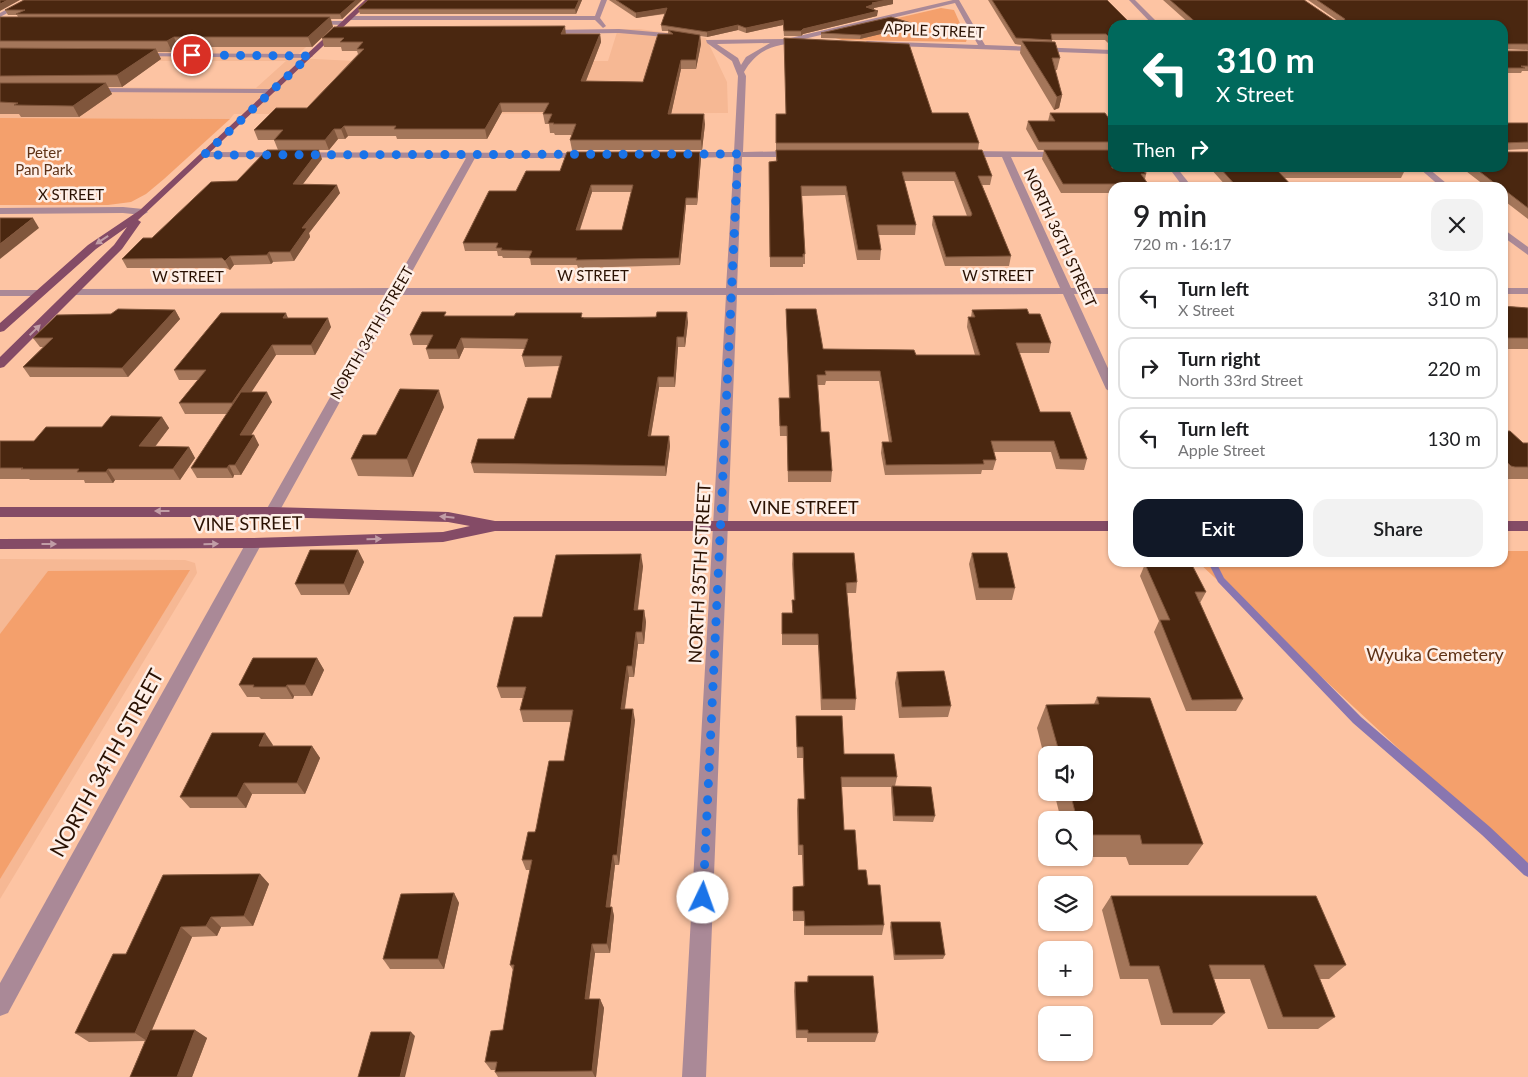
<!DOCTYPE html>
<html lang="en">
<head>
<meta charset="utf-8">
<style>
  body { margin:0; font-family:Lato,sans-serif; background:#f2f2f2; color:#202124; height:100vh; display:flex; flex-direction:column; font-size:19px; white-space:nowrap }
  * { box-sizing:border-box; margin:0 }
  p { font-size:16px; color:#757577 }
  .icon { flex:none; width:28px; height:28px; fill:none; stroke:currentColor; stroke-width:2; stroke-linecap:round; stroke-linejoin:round }
  .map { position:relative; flex:1; overflow:hidden }
  .panel { position:absolute; left:1108px; top:182px; width:400px; height:385px; display:flex; flex-direction:column; background:#fff; border-radius:15px; box-shadow:0 1px 4px #0004 }
  .panel>* { flex:none }
  .top-card { position:absolute; left:1108px; top:20px; width:400px; height:152px; border-radius:15px; box-shadow:0 1px 4px #0004; background:#00695c; color:#fff; overflow:hidden }
  .fabs { position:absolute; left:1038px; top:746px; display:grid; gap:10px }
  .fabs a { display:grid; place-items:center; width:55px; height:55px; border-radius:10px; background:#fff; box-shadow:0 1px 4px #0004; font-size:25px }
  .pin { position:absolute; display:grid; place-items:center; width:42px; height:42px; color:#fff; margin:-21px; border:2px solid #fff; border-radius:50%; box-shadow:0 1px 5px #0007 }
  .me { position:absolute; width:55px; margin:-28px; rotate:3deg; stroke-linejoin:round; filter:drop-shadow(0 0 4px #0008) }
  .turn { display:flex; align-items:center; gap:18px; height:105px; padding:0 25px; font-size:22px }
  .turn .icon { width:65px; height:65px; stroke-width:2.5 }
  .turn b { display:block; font-size:35px; line-height:42px }
  .then { display:flex; align-items:center; height:48px; padding:0 25px; background:#0003; gap:10px; font-size:19px }
  .round { display:grid; place-items:center; flex:none; width:52px; height:52px; border-radius:15px; background:#f2f2f2 }
  .overview { display:flex; align-items:center; justify-content:space-between; height:85px; padding:0 25px }
  h1 { font-size:30px; font-weight:600; line-height:38px }
  .button { display:flex; gap:10px; margin-top:auto; padding:10px 25px }
  .button a { flex:1; height:58px; border-radius:15px; background:#111827; color:#fff; font-size:20px; font-weight:600; line-height:58px; text-align:center }
  .button a+a { background:#f2f2f2; color:#202124 }
  ul { padding:0; list-style:none }
  li { display:flex; align-items:center; gap:15px; height:62px; margin:0 10px 8px; padding:0 15px; border:2px solid #e0e0e0; border-radius:15px }
  li div { flex:1 }
  li b { display:block; font-size:19px }
  li em { font-style:normal }
  .map>svg:first-child { display:block }
  .built { fill:#f6b894 }
  .green { fill:#f4a06c }
  .lines { fill:none; stroke-linecap:round; stroke-linejoin:round }
  .stream { fill:#8976b0; fill-rule:evenodd }
  .minor { fill:#aa8997; fill-rule:evenodd }
  .major { fill:#844b66; fill-rule:evenodd }
  .wall { fill:#a4765a; fill-rule:evenodd }
  .shaded-wall { fill:#80563c }
  .building { fill:#4a2710; stroke:#80563c; fill-rule:evenodd }
  .oneway { fill:#c19da6 }
  .route { stroke:#1a73e8; stroke-width:9; stroke-dasharray:0 16.2 }
  .labels { text-anchor:middle; stroke-width:5; stroke-linejoin:round; paint-order:stroke }
  .far-street-label { font-size:15px; fill:#2a1102; stroke:#feefe7 }
  .far-park-label { font-size:15px; fill:#5f3317; stroke:#feefe7 }
  .street-label { font-size:18px; fill:#2a1102; stroke:#feefe7 }
  .park-label { font-size:18px; fill:#5f3317; stroke:#feefe7 }
  .near-street-label { font-size:21px; fill:#2a1102; stroke:#feefe7 }
</style>
</head>
<body>
<div class="map">
<svg width="1528" height="1077" viewBox="0 0 1528 1077">
  <rect width="100%" height="100%" fill="#fdc4a3"/>
  <g class="built">
    <path d="M328,27L294,58L355,61H608L618,29H639L706,38L727,82L728,113L234,114L230,119L0,118V99L20,87L256,88L286,61H0Z"/>
    <path d="M0,559L185,560L195,563L197,573L0,899Z"/>
  </g>
  <g class="green">
    <path d="M941,8L954,10L967,39L966,42L842,40L829,36L833,33Z"/>
    <path d="M0,118L230,119L164,179L146,194L131,202L108,205H0Z"/>
    <path d="M1503,551H1528V869L1199,563L1502,562Z"/>
    <path d="M190,570L0,879V634L48,571Z"/>
  </g>
  <g class="lines">
    <path class="stream" d="M1208,562H1216L1224,578L1361,717L1490,827L1528,863V877L1524,875L1482,835L1353,723L1218,582Z"/>
    <g class="minor">
      <path d="M24,0H32L0,17V13Z"/>
      <path d="M601,0H607L600,18L606,26L603,28L595,20H349L346,18L349,16H595Z"/>
      <path d="M953,0H959L985,45L1112,50V54L867,45L864,43L867,41L978,45L955,3L804,39L807,41L804,43C777,43 758,48 744,72L746,76L743,152L795,151L799,154L795,157H742L737,288H1060L1002,157H963L959,154L963,151L1066,152L1067,154L1063,157H1011L1071,288H1112V294H1074L1112,377V393L1106,389L1063,294L737,295L706,1077H682L726,295H399L279,512L277,516H267L265,512L388,295H73L68,292L73,289L392,288L466,158L201,157V153L204,152L588,153L589,155L585,158H475L403,288H726L734,157L681,158L677,155L681,152H734L738,76L732,61L707,43L706,40L786,39ZM770,43L746,57L741,65L738,58L717,44Z"/>
      <path d="M1129,0H1135L1160,25H1153Z"/>
      <path d="M311,21H344L347,23L344,25L309,24L308,23Z"/>
      <path d="M619,29L677,34L680,36L677,38L619,33L545,34L542,32L545,30Z"/>
      <path d="M139,53L309,54L313,56L309,58L137,56V54Z"/>
      <path d="M88,88L272,89L276,91L272,93L91,92L87,90Z"/>
      <path d="M1169,168H1177L1193,188H1184Z"/>
      <path d="M1419,168H1428L1452,188H1442Z"/>
      <path d="M123,207L143,209L148,212L143,215L123,213L0,214V208Z"/>
      <path d="M1502,228L1528,247V255L1502,236Z"/>
      <rect x="1502" y="288" width="26" height="6"/>
      <path d="M0,290H40L45,293L40,296H0Z"/>
      <path d="M254,538L259,539L262,543L8,1013L0,1016V983L246,543L249,539Z"/>
    </g>
    <g class="major">
      <path d="M365,0H372L138,220L141,222L122,249L4,367L0,368V357L114,245L127,227L96,249L4,331L0,332V323L88,245L140,210Z"/>
      <path d="M0,507H272L448,512L495,521H1112V531H495L443,542L254,548L0,549V539L254,538L443,532L470,526L448,522L272,517H0Z"/>
      <rect x="1502" y="521" width="26" height="10"/>
    </g>
  </g>
  <g class="wall">
    <path d="M362,0L342,19H331L333,27L312,47H178L172,52H157L161,59L122,87H108L112,94L79,117H21L19,114H0V17H18L17,15H8L5,10Z"/>
    <path d="M368,0H582L576,14H360L358,9Z"/>
    <path d="M609,0H893V4L874,8V9L872,10L877,16L803,34L801,36H784L783,25L746,33L738,30L707,37L700,36L701,44L696,69H681L671,114L705,124L702,150H572L570,140L572,135H555L554,133H550L549,124H545L543,114L544,112H502L487,139H397L396,136H348L345,139H338L329,150H278L274,140H258L254,130L307,108L358,54L357,51H342L341,47H324L322,38L600,34L601,42L586,81L643,82L668,34V31H662L661,25L665,14L636,18Z"/>
    <path d="M988,0H1107L1112,25V43H1108L1105,40H1052V42L1060,58L1057,70H1055L1062,95L1059,108L1054,110L1020,53L1021,45L1015,44Z"/>
    <path d="M1163,0H1304L1335,21H1338L1308,0H1528V50L1503,49L1505,51H1528V71H1522L1521,73H1502V25H1191Z"/>
    <path d="M910,27L860,39L821,38V33Z"/>
    <path d="M932,113L979,143L978,150L992,176L990,185H982L1011,256L1009,266H945L932,225L933,216H967L954,181H904L916,225L915,235H878L881,250L880,260H857L845,195L802,196L805,254V264H803V267H770L769,162L776,161V114Z"/>
    <path d="M1050,113L1112,123V168L1147,170L1145,179L1148,184L1147,188H1112V193H1061L1042,159L1044,150H1067H1038L1026,129L1028,121H1048Z"/>
    <path d="M1502,123H1528V149L1504,150L1506,152H1528V219L1502,199V188H1488L1462,168H1502Z"/>
    <path d="M700,152L701,159L697,205H686L680,265L578,268L577,265H531L530,258H503L502,256H498L497,251H465L463,243L516,191L560,171ZM592,192H631L622,230H580Z"/>
    <path d="M322,159L303,184L340,193L309,233L310,237L294,261L273,262L271,264L234,265L230,270L226,268H127L122,259L237,181Z"/>
    <path d="M1210,168H1402L1405,170L1401,178H1284L1294,188H1228Z"/>
    <path d="M1502,306L1528,308V349H1502Z"/>
    <path d="M786,309L823,349L916,355H975L967,327L968,317H971L972,310L1029,314L1051,343L1049,353H1019L1040,412L1087,459L1084,470L1056,469L1051,452H993L996,460L993,470H982L981,474L885,475L881,453L882,442H889L879,381H826L825,385H817L821,432L832,471L831,482H788L787,436H780L779,408L789,398Z"/>
    <path d="M175,310L180,319L128,377H30L23,367L43,347H40L33,338L111,314Z"/>
    <path d="M447,316L583,317L688,322L685,347H678L675,387H659L651,436H669L670,446L666,476L474,473L471,463L514,439L551,398L560,366L525,367L522,356L525,349L464,348L459,359H429L426,349L428,345H413L410,335Z"/>
    <path d="M288,318L331,327L315,355H276L251,392L272,402L251,435H254L259,445L241,475H234L233,478H197L191,468L227,414H185L179,403L198,380H179L174,370Z"/>
    <path d="M444,407L413,477L358,476L351,459L376,435Z"/>
    <path d="M162,417L169,428L155,447H189L195,458L180,480H115L113,483H85L84,480H30L29,479H0V441H34L102,427Z"/>
    <path d="M1502,431L1523,443H1528V479H1506L1502,478Z"/>
    <path d="M358,550L364,562L349,595H301L295,584Z"/>
    <path d="M793,553L857,582L856,593H847L856,699L855,710H821L818,645H782V613H792V600H794L792,564Z"/>
    <path d="M972,553L1015,588L1012,600H976L969,564Z"/>
    <path d="M1145,564L1206,592L1200,603L1243,699L1236,711H1186L1154,632L1159,621L1140,576Z"/>
    <path d="M643,566L638,610H644L646,622L644,644H638L634,677H629L625,709L635,720L619,865H615L610,907H612L614,916L610,953H595L589,999H600L604,1008L596,1077H498L495,1072V1070H491L485,1062L503,1030L513,970L510,965L530,870H526L522,860L535,832L564,761L571,722H523L520,710L523,698H501L497,687L542,617Z"/>
    <path d="M317,658L324,670L312,696H294L293,699H261L259,697H247L239,685Z"/>
    <path d="M897,672L951,706L948,717L899,718L895,683Z"/>
    <path d="M1097,697L1203,844L1188,865H1129L1126,857H1084V820H1061L1054,792H1084V755H1046V764L1037,728L1046,705L1094,704Z"/>
    <path d="M796,716L844,754L897,777L895,786L935,816L933,822L893,821L891,792V787H841L844,830L858,870L868,885L884,925L882,935H804V921H793V887L803,886L802,855H798L797,809L798,799H804L803,758H797Z"/>
    <path d="M273,745L272,746H312L320,758L305,794H252L246,808H190L180,797Z"/>
    <path d="M260,874L269,884L253,926L221,927L217,936L192,937L152,1030H195L207,1038L192,1077H130L145,1041L89,1042L75,1033L126,954Z"/>
    <path d="M454,893L459,903L444,969H390L383,959Z"/>
    <path d="M1111,896L1346,965L1329,979H1320L1335,1017L1318,1029H1268L1250,979H1214L1225,1013L1212,1025H1161L1148,979H1120L1102,910Z"/>
    <path d="M891,922L945,955L943,959L894,960L890,927Z"/>
    <path d="M808,976L878,1033L875,1042H807V1038H796L794,991L795,982H807Z"/>
  </g>
  <g class="shaded-wall">
    <path d="M8,0H20L0,11V4Z"/>
    <path d="M356,0H362L342,19L340,14Z"/>
    <path d="M579,0H582L576,14L575,9Z"/>
    <path d="M887,0H893V4L874,8V9L865,12L866,7L872,3Z"/>
    <path d="M667,8V13L636,18V13Z"/>
    <path d="M878,11L877,16L803,34L801,36V31L803,29Z"/>
    <path d="M330,17L333,27L312,47L308,37Z"/>
    <path d="M783,20V25L746,33V28Z"/>
    <path d="M911,23L910,27L860,39L861,35Z"/>
    <path d="M738,25V30L707,37V32Z"/>
    <path d="M565,26L566,35L561,34Z"/>
    <path d="M600,34L601,42L582,91L581,81Z"/>
    <path d="M700,35L701,44L696,69V60Z"/>
    <path d="M174,37L178,47L172,52L167,41Z"/>
    <path d="M156,49L161,59L122,87L117,75Z"/>
    <path d="M681,60V69L669,124L668,114Z"/>
    <path d="M106,83L112,94L79,117L73,106Z"/>
    <path d="M1062,95L1059,108L1054,110L1057,97Z"/>
    <path d="M500,103L502,112L487,139L485,129Z"/>
    <path d="M704,114L705,124L702,150L701,140Z"/>
    <path d="M344,126L348,136L345,139L341,129Z"/>
    <path d="M334,129L338,139L329,150L325,140Z"/>
    <path d="M319,150L322,159L296,193L293,184Z"/>
    <path d="M700,152L701,159L697,205V198Z"/>
    <path d="M337,185L340,193L309,233L310,237L294,261L290,252L302,228Z"/>
    <path d="M591,185L592,192L577,238L576,230Z"/>
    <path d="M686,198V205L680,265L679,258Z"/>
    <path d="M33,218L39,228L0,259V244Z"/>
    <path d="M269,252L273,262L271,264L267,255Z"/>
    <path d="M230,256L234,265L230,270L225,261Z"/>
    <path d="M175,310L180,319L128,377L122,368Z"/>
    <path d="M687,312L688,322L685,347L684,337Z"/>
    <path d="M286,313L290,323L283,318Z"/>
    <path d="M328,318L331,327L315,355L311,345Z"/>
    <path d="M677,337L678,347L675,387L674,377Z"/>
    <path d="M461,338L464,348L459,359L456,349Z"/>
    <path d="M272,345L276,355L237,414L232,403Z"/>
    <path d="M658,377L659,387L649,446L648,436Z"/>
    <path d="M439,390L444,407L413,477L407,459Z"/>
    <path d="M267,392L272,402L245,445L240,435Z"/>
    <path d="M162,417L169,428L146,458L139,446Z"/>
    <path d="M254,435L259,445L241,475L235,465Z"/>
    <path d="M669,436L670,446L666,476L665,466Z"/>
    <path d="M189,447L195,458L180,480L173,469Z"/>
    <path d="M229,465L234,475L233,478L227,468Z"/>
    <path d="M108,469L115,480L113,483L106,472Z"/>
    <path d="M358,550L364,562L349,595L344,584Z"/>
    <path d="M641,554L643,566L636,622L634,610Z"/>
    <path d="M644,610L646,622L644,644L642,632Z"/>
    <path d="M636,632L638,644L634,677L632,666Z"/>
    <path d="M317,658L324,670L312,696L305,685Z"/>
    <path d="M627,666L629,677L623,720L621,709Z"/>
    <path d="M287,685L294,696L293,699L286,687Z"/>
    <path d="M633,709L635,720L619,865L617,855Z"/>
    <path d="M265,733L273,745L267,758L259,746Z"/>
    <path d="M312,746L320,758L305,794L297,783Z"/>
    <path d="M244,783L252,794L246,808L237,797Z"/>
    <path d="M613,855L615,865L609,916L606,907Z"/>
    <path d="M260,874L269,884L253,926L244,916Z"/>
    <path d="M454,893L459,903L444,969L438,959Z"/>
    <path d="M612,907L614,916L610,953L607,944Z"/>
    <path d="M211,917L221,927L217,936L206,926Z"/>
    <path d="M181,927L192,937L147,1041L135,1033Z"/>
    <path d="M592,944L595,953L588,1008L585,999Z"/>
    <path d="M600,999L604,1008L596,1077H595L592,1071Z"/>
    <path d="M195,1030L207,1038L192,1077H177Z"/>
    <path d="M411,1032L415,1036L405,1077H400Z"/>
  </g>
  <g class="building">
    <path d="M0,0H8L0,4Z"/>
    <path d="M24,0H356L340,14H16L25,10H5Z"/>
    <path d="M368,0H579L575,9H358Z"/>
    <path d="M616,0H887L872,3L874,4L866,7L878,11L803,29L801,31H784L783,20L746,28L738,25L707,32L661,25L667,8L636,13Z"/>
    <path d="M992,0H1107L1132,25H1112V37H1109L1106,34H1051L1052,40L1016,38Z"/>
    <path d="M1170,0H1304L1335,21L1343,22L1345,19L1317,0H1528V44H1505L1503,49L1505,51H1528V66H1521L1525,68H1502V25H1199Z"/>
    <path d="M0,17H330L308,37H174L167,41H0Z"/>
    <path d="M891,17L911,23L861,35L821,33Z"/>
    <path d="M565,26L561,34H600L581,81L643,82L658,34H673L668,30L700,35L696,60H681L668,114H704L701,140H570L576,124H553L554,123H548L552,114H543L549,103H500L485,129H394L396,126H344L341,129H334L325,140H274L283,130H254L276,108H307L364,49H357L363,42H340L344,38H322L334,27Z"/>
    <path d="M784,38L909,44L932,113H968L979,143H776V114H786Z"/>
    <path d="M1022,41L1055,42L1060,58H1052L1062,95L1057,97Z"/>
    <path d="M0,48L156,49L117,75L0,76Z"/>
    <path d="M0,83H106L73,106L14,105L18,103L0,102Z"/>
    <path d="M1050,113H1105L1112,123V142H1039L1028,121H1055Z"/>
    <path d="M1502,123H1528V142L1505,143L1504,150L1506,152H1528V208L1502,188H1501L1475,168H1502Z"/>
    <path d="M267,150H319L293,184L337,185L302,228H307L290,252H269L267,255L230,256L225,261L222,258L122,259L143,238H152L211,182L237,181Z"/>
    <path d="M776,150H982L992,176H978L1011,256L946,257L933,216H971L972,214L955,172H902L916,225H877L881,250H858L846,186H801L805,254H803V257H770L769,162L777,161Z"/>
    <path d="M1044,150H1112V168H1145L1147,170H1143L1146,174H1141L1148,184H1063Z"/>
    <path d="M567,152H700L697,198H686L679,258L576,260L577,258H529L532,251L501,250L502,248H496L498,243H463L489,191H516L526,171H560ZM591,185H633L622,230H576Z"/>
    <path d="M1220,168H1402L1405,170H1277L1294,188H1238Z"/>
    <path d="M0,218H33L0,244Z"/>
    <path d="M1502,306L1528,308V338H1502Z"/>
    <path d="M118,309L175,310L122,368L23,367L53,338H33L57,315L111,314Z"/>
    <path d="M786,309H816L823,349L914,350L916,355H980L968,317H975L972,310L1027,309L1029,314H1040L1051,343H1016L1040,412H1070L1087,459H1060L1054,441H991L996,460H983L984,464L886,465L882,442H892L880,371H825L826,375H817L821,432H829L832,471H788L787,426H780L779,398H790Z"/>
    <path d="M422,312H446L444,316H514L516,313H582L581,317L584,318L656,317L657,312H687L684,337H677L674,377H658L648,436H669L665,466L471,463L478,439H514L528,398H551L562,356H522L528,339L461,338L456,349H426L433,335H410Z"/>
    <path d="M221,313H286L283,318H328L311,345H272L232,403H179L206,370H174Z"/>
    <path d="M400,389L439,390L407,459H351L363,435H376Z"/>
    <path d="M241,392H267L240,435H254L235,465H229L227,468H191Z"/>
    <path d="M111,416L162,417L139,446L189,447L173,469H108L106,472H77L79,469H21L23,468H0V441H34L46,427H102Z"/>
    <path d="M1502,431H1510L1523,443H1528V467H1515L1511,466L1502,457Z"/>
    <path d="M310,550H358L344,584H295Z"/>
    <path d="M793,553H854L857,582L846,583L856,699H822L818,634H782V613H793L792,600H795Z"/>
    <path d="M972,553H1007L1015,588H979Z"/>
    <path d="M641,554L634,610H644L642,632H636L632,666H627L621,709H633L617,855H613L606,907H612L607,944H592L585,999H600L592,1071L495,1072L497,1062H485L491,1031L503,1030L514,965H510L532,860H522L528,832H535L536,829L549,761H564L573,710H520L526,687H497L514,617H542L556,555Z"/>
    <path d="M1191,563L1206,592H1195L1243,699L1192,700L1160,620H1170L1145,564Z"/>
    <path d="M253,658H317L305,685H287L286,687H253L254,685H239Z"/>
    <path d="M944,671L951,706L902,707L897,672Z"/>
    <path d="M1097,697L1150,698L1203,844H1142L1140,835H1084V820H1077L1070,792H1084V755H1060L1046,705L1099,704Z"/>
    <path d="M796,716H842L844,754H894L897,777H841L844,830H855L858,870H866L868,885H880L884,925L805,926L804,911H793V887L804,886L803,845H799L798,799H805L803,747H797Z"/>
    <path d="M212,733H265L259,746H312L297,783H244L237,797H180Z"/>
    <path d="M892,786L931,787L935,816H895Z"/>
    <path d="M260,874L244,916L211,917L206,926L181,927L135,1033H75L113,954H126L163,875Z"/>
    <path d="M454,893L438,959H383L401,894Z"/>
    <path d="M1111,896H1316L1346,965H1314L1335,1017H1283L1264,965H1209L1225,1013H1173L1159,966H1130Z"/>
    <path d="M891,922H940L945,955H895Z"/>
    <path d="M808,976H873L878,1033H808V1030H797L795,982H808Z"/>
    <path d="M150,1030H195L177,1077H130Z"/>
    <path d="M371,1032H411L400,1077H358Z"/>
  </g>
  <defs><path id="oneway-solid" d="M-6-.8H1V-3.2L6.5 0L1 3.2V.8H-6Z" transform="scale(1.25)"/></defs>
  <g class="oneway">
    <use href="#oneway-solid" transform="translate(102 240) rotate(146)"/>
    <use href="#oneway-solid" transform="translate(35 330) rotate(-44)"/>
    <use href="#oneway-solid" transform="translate(162 511) rotate(180)"/>
    <use href="#oneway-solid" transform="translate(447 517) rotate(-174)"/>
    <use href="#oneway-solid" transform="translate(374 539) rotate(-2)"/>
    <use href="#oneway-solid" transform="translate(49 544)"/>
    <use href="#oneway-solid" transform="translate(211 544) rotate(-1)"/>
  </g>
  <g class="lines">
    <path class="route" d="M192,55L309,56L204,155L738,154L703,898"/>
  </g>
  <g class="labels">
    <g class="far-street-label">
      <text transform="translate(934 31) rotate(2)" y="5">APPLE STREET</text>
      <text x="71" y="200">X STREET</text>
      <text transform="translate(1060 238) rotate(65)" y="5">NORTH 36TH STREET</text>
      <text x="593" y="281">W STREET</text>
      <text x="998" y="281">W STREET</text>
      <text x="188" y="282">W STREET</text>
      <text transform="translate(372 333) rotate(-60)" y="5">NORTH 34TH STREET</text>
    </g>
    <g class="far-park-label">
      <text x="44" y="158">Peter<tspan x="44" dy="17">Pan Park</tspan></text>
    </g>
    <g class="street-label">
      <text x="804" y="514">VINE STREET</text>
      <text transform="translate(248 524) rotate(-1)" y="6">VINE STREET</text>
      <text transform="translate(700 573) rotate(-87)" y="6">NORTH 35TH STREET</text>
    </g>
    <g class="park-label">
      <text x="1435" y="661">Wyuka Cemetery</text>
    </g>
    <g class="near-street-label">
      <text transform="translate(107 763) rotate(-61)" y="7">NORTH 34TH STREET</text>
    </g>
  </g>
</svg>
<div class="fabs">
<a><svg class="icon" aria-label="sound" viewBox="0 0 24 24"><path d="M4 9h4l5-4v14l-5-4H4zM17 9q2 3 0 6"/></svg></a>
<a><svg class="icon" aria-label="search" viewBox="0 0 24 24"><circle cx="10" cy="10" r="6"/><path d="M15 15l6 6"/></svg></a>
<a><svg class="icon" aria-label="layers" viewBox="0 0 24 24"><path d="M12 4l9 5-9 5-9-5zM3 14l9 5 9-5"/></svg></a>
<a>+</a>
<a>−</a>
</div>
<div class="pin" style="left:192px;top:55px;background:#d93025"><svg class="icon" aria-label="arrive" viewBox="0 0 24 24"><path d="M6 21V4h12l-3 4 3 4H6"/></svg></div>
<svg class="me" style="left:703px;top:898px" viewBox="-20 -20 40 40"><circle r="19" fill="#fff"/><path d="M0-13L10 11 0 6-10 11z" fill="#1a73e8"/></svg>
<div class="top-card">
<div class="turn"><svg class="icon" aria-label="left" viewBox="0 0 24 24"><path d="M17 20v-9H6M10 6l-5 5 5 5"/></svg><div><b>310 m</b>X Street</div></div>
<div class="then">Then<svg class="icon" aria-label="right" viewBox="0 0 24 24"><path d="M7 20v-9h11M14 6l5 5-5 5"/></svg></div>
</div>
<section class="panel">
<div class="overview"><div><h1>9 min</h1><p>720 m · 16:17</p></div><a class="round"><svg class="icon" aria-label="close" viewBox="0 0 24 24"><path d="M6 6l12 12M18 6L6 18"/></svg></a></div>
<ul>
<li><svg class="icon" aria-label="left" viewBox="0 0 24 24"><path d="M17 20v-9H6M10 6l-5 5 5 5"/></svg><div><b>Turn left</b><p>X Street</p></div><em>310 m</em></li>
<li><svg class="icon" aria-label="right" viewBox="0 0 24 24"><path d="M7 20v-9h11M14 6l5 5-5 5"/></svg><div><b>Turn right</b><p>North 33rd Street</p></div><em>220 m</em></li>
<li><svg class="icon" aria-label="left" viewBox="0 0 24 24"><path d="M17 20v-9H6M10 6l-5 5 5 5"/></svg><div><b>Turn left</b><p>Apple Street</p></div><em>130 m</em></li>
</ul>
<div class="button"><a>Exit</a><a>Share</a></div>
</section>
</div>
</body>
</html>
